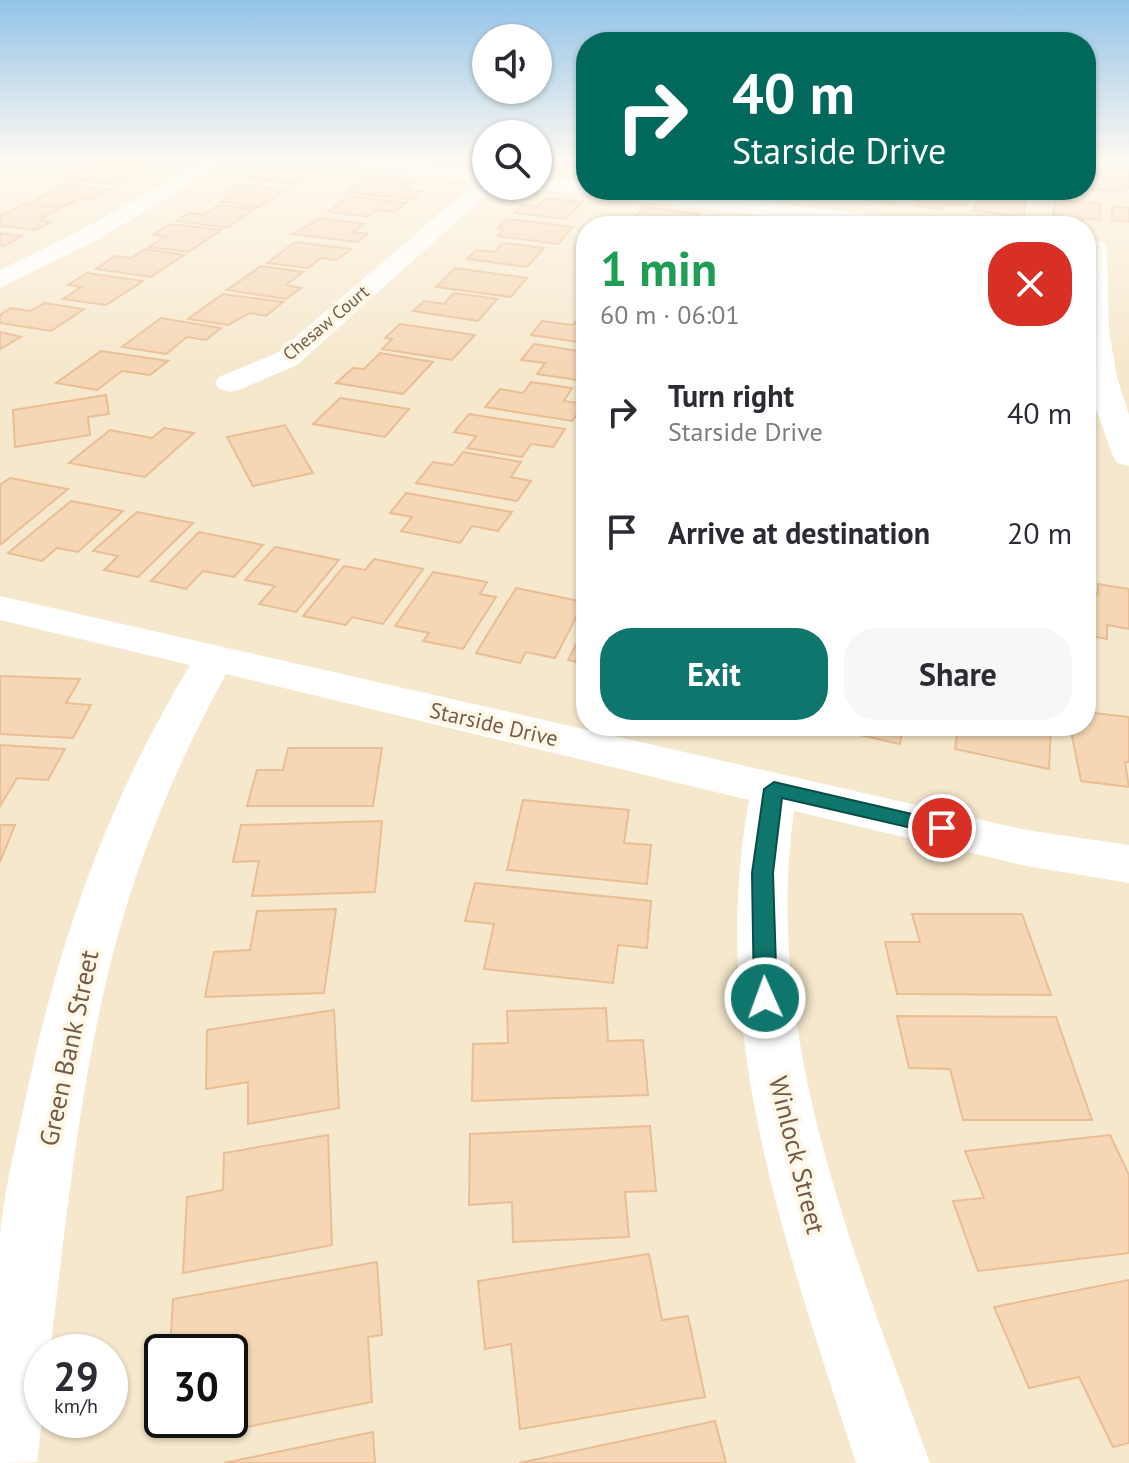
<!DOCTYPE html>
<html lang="en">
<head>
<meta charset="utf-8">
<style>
  body { margin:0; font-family:"PT Sans",sans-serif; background:#f7f7f7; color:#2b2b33; height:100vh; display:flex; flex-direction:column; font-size:30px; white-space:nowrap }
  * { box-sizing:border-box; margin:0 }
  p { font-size:26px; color:#7c7c81 }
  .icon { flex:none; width:44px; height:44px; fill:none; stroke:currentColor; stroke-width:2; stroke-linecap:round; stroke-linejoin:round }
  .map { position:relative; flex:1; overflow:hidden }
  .details { position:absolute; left:576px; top:216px; width:520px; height:520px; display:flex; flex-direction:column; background:#fff; border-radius:32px; box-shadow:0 2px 6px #0004 }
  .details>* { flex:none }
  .banner { position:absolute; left:576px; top:32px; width:520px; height:168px; border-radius:32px; box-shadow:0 2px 6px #0004; background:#00695c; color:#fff; overflow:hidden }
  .buttons { position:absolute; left:472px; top:24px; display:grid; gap:16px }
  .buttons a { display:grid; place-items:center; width:80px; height:80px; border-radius:50%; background:#fff; box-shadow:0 2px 6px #0004; font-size:40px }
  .speed { position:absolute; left:24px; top:1334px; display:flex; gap:16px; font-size:40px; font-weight:700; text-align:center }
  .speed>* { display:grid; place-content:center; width:104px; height:104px; border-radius:50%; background:#fff; box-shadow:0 2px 6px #0004; line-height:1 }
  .speed small { font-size:20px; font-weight:400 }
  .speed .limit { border:4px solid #111; border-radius:12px; background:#fff; color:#111 }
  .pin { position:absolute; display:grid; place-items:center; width:68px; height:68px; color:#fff; margin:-34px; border:4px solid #fff; border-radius:50%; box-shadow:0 2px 8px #0007 }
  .me { position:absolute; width:88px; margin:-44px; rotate:358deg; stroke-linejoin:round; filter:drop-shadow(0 0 6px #0008) }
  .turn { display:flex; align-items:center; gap:28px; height:168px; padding:0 24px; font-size:36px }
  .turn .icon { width:104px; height:104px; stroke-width:2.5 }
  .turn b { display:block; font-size:56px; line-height:68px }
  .round { display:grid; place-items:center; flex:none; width:84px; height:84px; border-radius:32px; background:#f7f7f7 }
  .overview { display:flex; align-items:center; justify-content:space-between; height:136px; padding:0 24px }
  h1 { font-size:48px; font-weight:800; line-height:60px; color:#1e9e55 }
  .button { display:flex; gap:16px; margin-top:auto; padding:16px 24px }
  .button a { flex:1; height:92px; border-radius:32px; background:#0f766e; color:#fff; font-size:32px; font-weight:800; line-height:92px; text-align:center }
  .button a+a { background:#f7f7f7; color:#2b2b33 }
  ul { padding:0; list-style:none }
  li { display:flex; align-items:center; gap:24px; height:120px; padding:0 24px }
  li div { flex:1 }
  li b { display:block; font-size:30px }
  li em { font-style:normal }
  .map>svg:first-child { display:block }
  .residential { fill:#f6e8cd; fill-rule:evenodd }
  .building { fill:#f5d6b5; stroke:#e9be94; stroke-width:2 }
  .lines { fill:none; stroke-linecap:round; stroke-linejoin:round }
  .minor { fill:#fff; fill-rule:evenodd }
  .route { fill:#0f766e; stroke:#0a4d48; stroke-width:2 }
  .labels { text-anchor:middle; stroke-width:8; stroke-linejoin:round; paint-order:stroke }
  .far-street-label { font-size:18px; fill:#765c45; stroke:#fff8e8 }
  .street-label { font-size:22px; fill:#765c45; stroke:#fff8e8 }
  .near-street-label { font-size:26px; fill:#765c45; stroke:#fff8e8 }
</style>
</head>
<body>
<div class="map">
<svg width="1129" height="1463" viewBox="0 0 1129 1463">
  <rect width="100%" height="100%" fill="#fef5e0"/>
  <path class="residential" d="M31,161H486V186H538V161H586V190H1086V161H1129V1463H0V174ZM586,226H1086V726H586ZM42,1352H110V1420H42ZM162,1352H230V1420H162Z"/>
  <g class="building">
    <path d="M106,161H163L141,168L101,164Z"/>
    <path d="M569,161H586V167H563Z"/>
    <path d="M92,164L139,170L119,185L65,178Z"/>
    <path d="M284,166L315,170L294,184L247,178L258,171L274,173Z"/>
    <path d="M1103,169L1129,172V189L1121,188L1122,192L1086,188V170L1103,172Z"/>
    <path d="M368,177L414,182L405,190L422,191L412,200L347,192Z"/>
    <path d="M65,184L110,190L93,199L81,198L65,206L32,202Z"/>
    <path d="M239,184L285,190L259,207L222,202L237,193L227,191Z"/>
    <path d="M794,190H845L843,194L822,192L820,196L793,193Z"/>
    <path d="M852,190H900L895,204L866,201L868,196L850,194Z"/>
    <path d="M922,190H952L970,192L966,206L944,204L943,209L917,206Z"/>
    <path d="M979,190L1026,195L1024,218L974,210Z"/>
    <path d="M350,196L406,203L395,212L377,210L368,217L328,212Z"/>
    <path d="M546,198L582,202L566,219L514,213L523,205L537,207Z"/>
    <path d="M1055,199L1100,204L1101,220L1082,218V225L1053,222Z"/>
    <path d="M24,204L60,208L39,220L51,222L35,230L0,226V216Z"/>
    <path d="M219,205L254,209L227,228L176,221L189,213L203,215Z"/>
    <path d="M1112,206L1129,208V222L1112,220Z"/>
    <path d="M643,207L699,214L693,223L706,224L628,226Z"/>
    <path d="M321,218L364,224L354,232L367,234L357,242L292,234Z"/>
    <path d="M507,219L573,227L558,244L497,236L505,229L498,228Z"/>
    <path d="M170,224L221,230L189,252L149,247L166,236L153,235Z"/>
    <path d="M0,233L22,236L4,246L0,245Z"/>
    <path d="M295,242L351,249L337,260L321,258L308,268L267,263Z"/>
    <path d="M503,243L544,248L527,267L467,259L476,250L494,252Z"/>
    <path d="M145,249L184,255L151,277L96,269L115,256L131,258Z"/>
    <path d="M261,266L303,272L286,285L301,288L286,299L227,290Z"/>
    <path d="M455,268L527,278L511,297L436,287Z"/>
    <path d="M87,273L143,281L106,305L63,299L81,287L68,285Z"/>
    <path d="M454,293L497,299L478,321L413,311L424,301L444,304Z"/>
    <path d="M223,294L283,302L266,316L250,313L228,325L188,319Z"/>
    <path d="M44,303L84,309L51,331L0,323V315L11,308L30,311Z"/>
    <path d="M580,316L586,317V343L531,335L542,321L573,325Z"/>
    <path d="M161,318L221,328L206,340L187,337L166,354L122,347Z"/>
    <path d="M400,324L475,335L452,360L382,349L392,339L385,338Z"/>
    <path d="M0,332L21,337L0,349Z"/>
    <path d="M534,344L586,352V371L577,380L537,374L545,363L521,360Z"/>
    <path d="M101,351L168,361L150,375L122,371L97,390L56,383Z"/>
    <path d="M380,353L433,362L403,394L336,383L353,368L364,369Z"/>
    <path d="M531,382L572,388L564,401L584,404L572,421L485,407L500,389L523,393Z"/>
    <path d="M106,395L109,414L88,417L90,435L15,447L13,410Z"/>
    <path d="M340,398L409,409L385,437L313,424Z"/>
    <path d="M469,414L565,429L553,447L531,444L522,457L467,448L476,436L454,432Z"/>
    <path d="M285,425L313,473L253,486L227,437Z"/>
    <path d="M164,428L194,433L145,477L69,463L110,430L152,438Z"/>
    <path d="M463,452L521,462L511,477L531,481L517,501L416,483L433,462L453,465Z"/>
    <path d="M10,478L68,489L0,545V485Z"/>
    <path d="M406,493L512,512L498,531L472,526L460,543L401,531L412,517L390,513Z"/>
    <path d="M71,501L123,511L78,552L57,548L42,561L8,553Z"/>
    <path d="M137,512L193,523L138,577L104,570L118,556L93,551Z"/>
    <path d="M199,532L263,545L234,577L203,571L186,589L151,581Z"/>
    <path d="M275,547L339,560L296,612L259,604L275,586L245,580Z"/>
    <path d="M374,559L423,569L383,624L352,617L346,625L303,616L344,566L365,570Z"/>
    <path d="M433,572L487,582L480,594L496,597L463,649L423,641L429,633L395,626Z"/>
    <path d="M1098,584L1129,589V629L1107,625V639L1086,635V592L1098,594Z"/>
    <path d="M516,588L584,602L555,658L526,652L520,663L476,653Z"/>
    <path d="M586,625V664L568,660Z"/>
    <path d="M0,676L80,679L66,703L91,705L73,738L0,734Z"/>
    <path d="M1086,712L1129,717V762H1125L1129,787L1081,781L1070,726H1086Z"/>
    <path d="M853,726H903L900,744L851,733Z"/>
    <path d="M958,726H1051L1049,769L955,749Z"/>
    <path d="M0,745L65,749L48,780L17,778L0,806Z"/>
    <path d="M288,748H382L373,806H247L257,770H283Z"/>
    <path d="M523,800L629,810L624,843L651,845L647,884L507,870Z"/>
    <path d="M382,821L375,892L252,896L259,861L233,862L241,825Z"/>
    <path d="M0,825H15L0,862Z"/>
    <path d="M475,883L651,901L647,948L618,945L613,983L484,969L494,924L465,921Z"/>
    <path d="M336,909L324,993L205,997L214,952L250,950L257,911Z"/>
    <path d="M912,914H1022L1051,995L897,994L885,942H920Z"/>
    <path d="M606,1008L608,1041L643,1040L648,1095L472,1101L473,1044L508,1043L507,1011Z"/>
    <path d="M334,1010L339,1108L248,1124V1082L206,1089L207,1030Z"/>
    <path d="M897,1016L1056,1017L1092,1120H963L950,1069L909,1068Z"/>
    <path d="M650,1126L656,1191L625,1192L629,1237L513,1242L512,1202L469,1205L470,1134Z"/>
    <path d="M328,1135L332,1245L183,1273L187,1197L223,1190L224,1153Z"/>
    <path d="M1110,1135L1129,1175V1253L978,1271L953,1201L984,1198L965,1151Z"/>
    <path d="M649,1254L662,1320L688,1316L705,1397L520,1429L511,1344L485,1349L478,1281Z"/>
    <path d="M377,1262L382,1335L368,1337L372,1402L217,1433V1420H230V1352H170L173,1299Z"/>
    <path d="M1129,1280V1443L1113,1447L1079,1377L1029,1388L994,1307Z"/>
    <path d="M715,1421L726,1463H519Z"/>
    <path d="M373,1432L375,1463H224Z"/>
  </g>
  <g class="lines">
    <g class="minor">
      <path d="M203,161H228L99,239L0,288V270L83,229Z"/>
      <path d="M341,161H404L486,171V186H496L297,365L241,389L230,392L219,389L215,383L219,377L277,353L476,182L351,167Z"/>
      <path d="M538,176L586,181V190H658L910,219L918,221L922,226H850L530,188L538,186Z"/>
      <path d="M1095,240L1104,242L1107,247L1109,330L1117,377L1129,415V466L1117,463L1113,456L1093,401L1086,370V242Z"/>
      <path d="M0,596L1026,830L1129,845V883L1026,866L794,811C762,1036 855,1255 930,1463H856C786,1245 707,1032 749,800L226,674C184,750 149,831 124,914C82,1056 68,1206 50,1352H42V1420L37,1462L0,1463C0,1388 0,1312 0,1238C3,1193 16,1145 25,1101C59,940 105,807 190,665L0,620Z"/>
    </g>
  </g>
  <linearGradient id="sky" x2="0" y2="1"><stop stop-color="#93c4e8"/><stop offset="0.44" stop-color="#fffaf1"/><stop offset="1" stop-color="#fffaf1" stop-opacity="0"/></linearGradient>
  <rect width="1129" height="366" fill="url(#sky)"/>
  <path class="route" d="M774,782L942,821L949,823L952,828L949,833L942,835L782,798L773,873L777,998L773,1004L765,1007L757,1004L754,998L752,873L764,789Z"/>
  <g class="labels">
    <g class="far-street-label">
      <text transform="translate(326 323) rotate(-40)" y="6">Chesaw Court</text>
    </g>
    <g class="street-label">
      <text transform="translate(494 724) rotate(13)" y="8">Starside Drive</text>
    </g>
    <g class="near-street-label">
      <text transform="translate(69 1048) rotate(-78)" y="9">Green Bank Street</text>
      <text transform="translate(797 1155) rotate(76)" y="9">Winlock Street</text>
    </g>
  </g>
</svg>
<div class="buttons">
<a><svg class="icon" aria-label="sound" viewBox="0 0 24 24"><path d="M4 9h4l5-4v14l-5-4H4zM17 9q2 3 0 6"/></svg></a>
<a><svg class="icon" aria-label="search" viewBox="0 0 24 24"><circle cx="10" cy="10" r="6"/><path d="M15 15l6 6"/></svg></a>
</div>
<div class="speed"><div>29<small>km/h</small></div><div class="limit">30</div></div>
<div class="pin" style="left:942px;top:828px;background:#d93025"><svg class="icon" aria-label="arrive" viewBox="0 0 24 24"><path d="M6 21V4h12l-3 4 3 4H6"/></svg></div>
<svg class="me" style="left:765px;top:998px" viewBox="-20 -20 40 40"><circle r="17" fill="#0f766e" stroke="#fff" stroke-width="3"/><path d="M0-11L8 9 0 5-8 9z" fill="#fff"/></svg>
<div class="banner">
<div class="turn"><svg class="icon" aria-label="right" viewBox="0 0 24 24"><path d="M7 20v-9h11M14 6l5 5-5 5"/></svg><div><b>40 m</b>Starside Drive</div></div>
</div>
<section class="details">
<div class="overview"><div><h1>1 min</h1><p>60 m · 06:01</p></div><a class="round" style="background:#d93025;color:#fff"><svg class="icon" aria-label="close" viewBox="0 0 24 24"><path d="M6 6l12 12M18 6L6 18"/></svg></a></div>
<ul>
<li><svg class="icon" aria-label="right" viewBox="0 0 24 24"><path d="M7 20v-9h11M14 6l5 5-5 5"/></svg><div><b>Turn right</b><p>Starside Drive</p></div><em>40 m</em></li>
<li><svg class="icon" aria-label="arrive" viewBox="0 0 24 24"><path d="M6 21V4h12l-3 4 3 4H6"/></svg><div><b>Arrive at destination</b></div><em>20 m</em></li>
</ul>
<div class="button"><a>Exit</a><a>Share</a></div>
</section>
</div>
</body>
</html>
